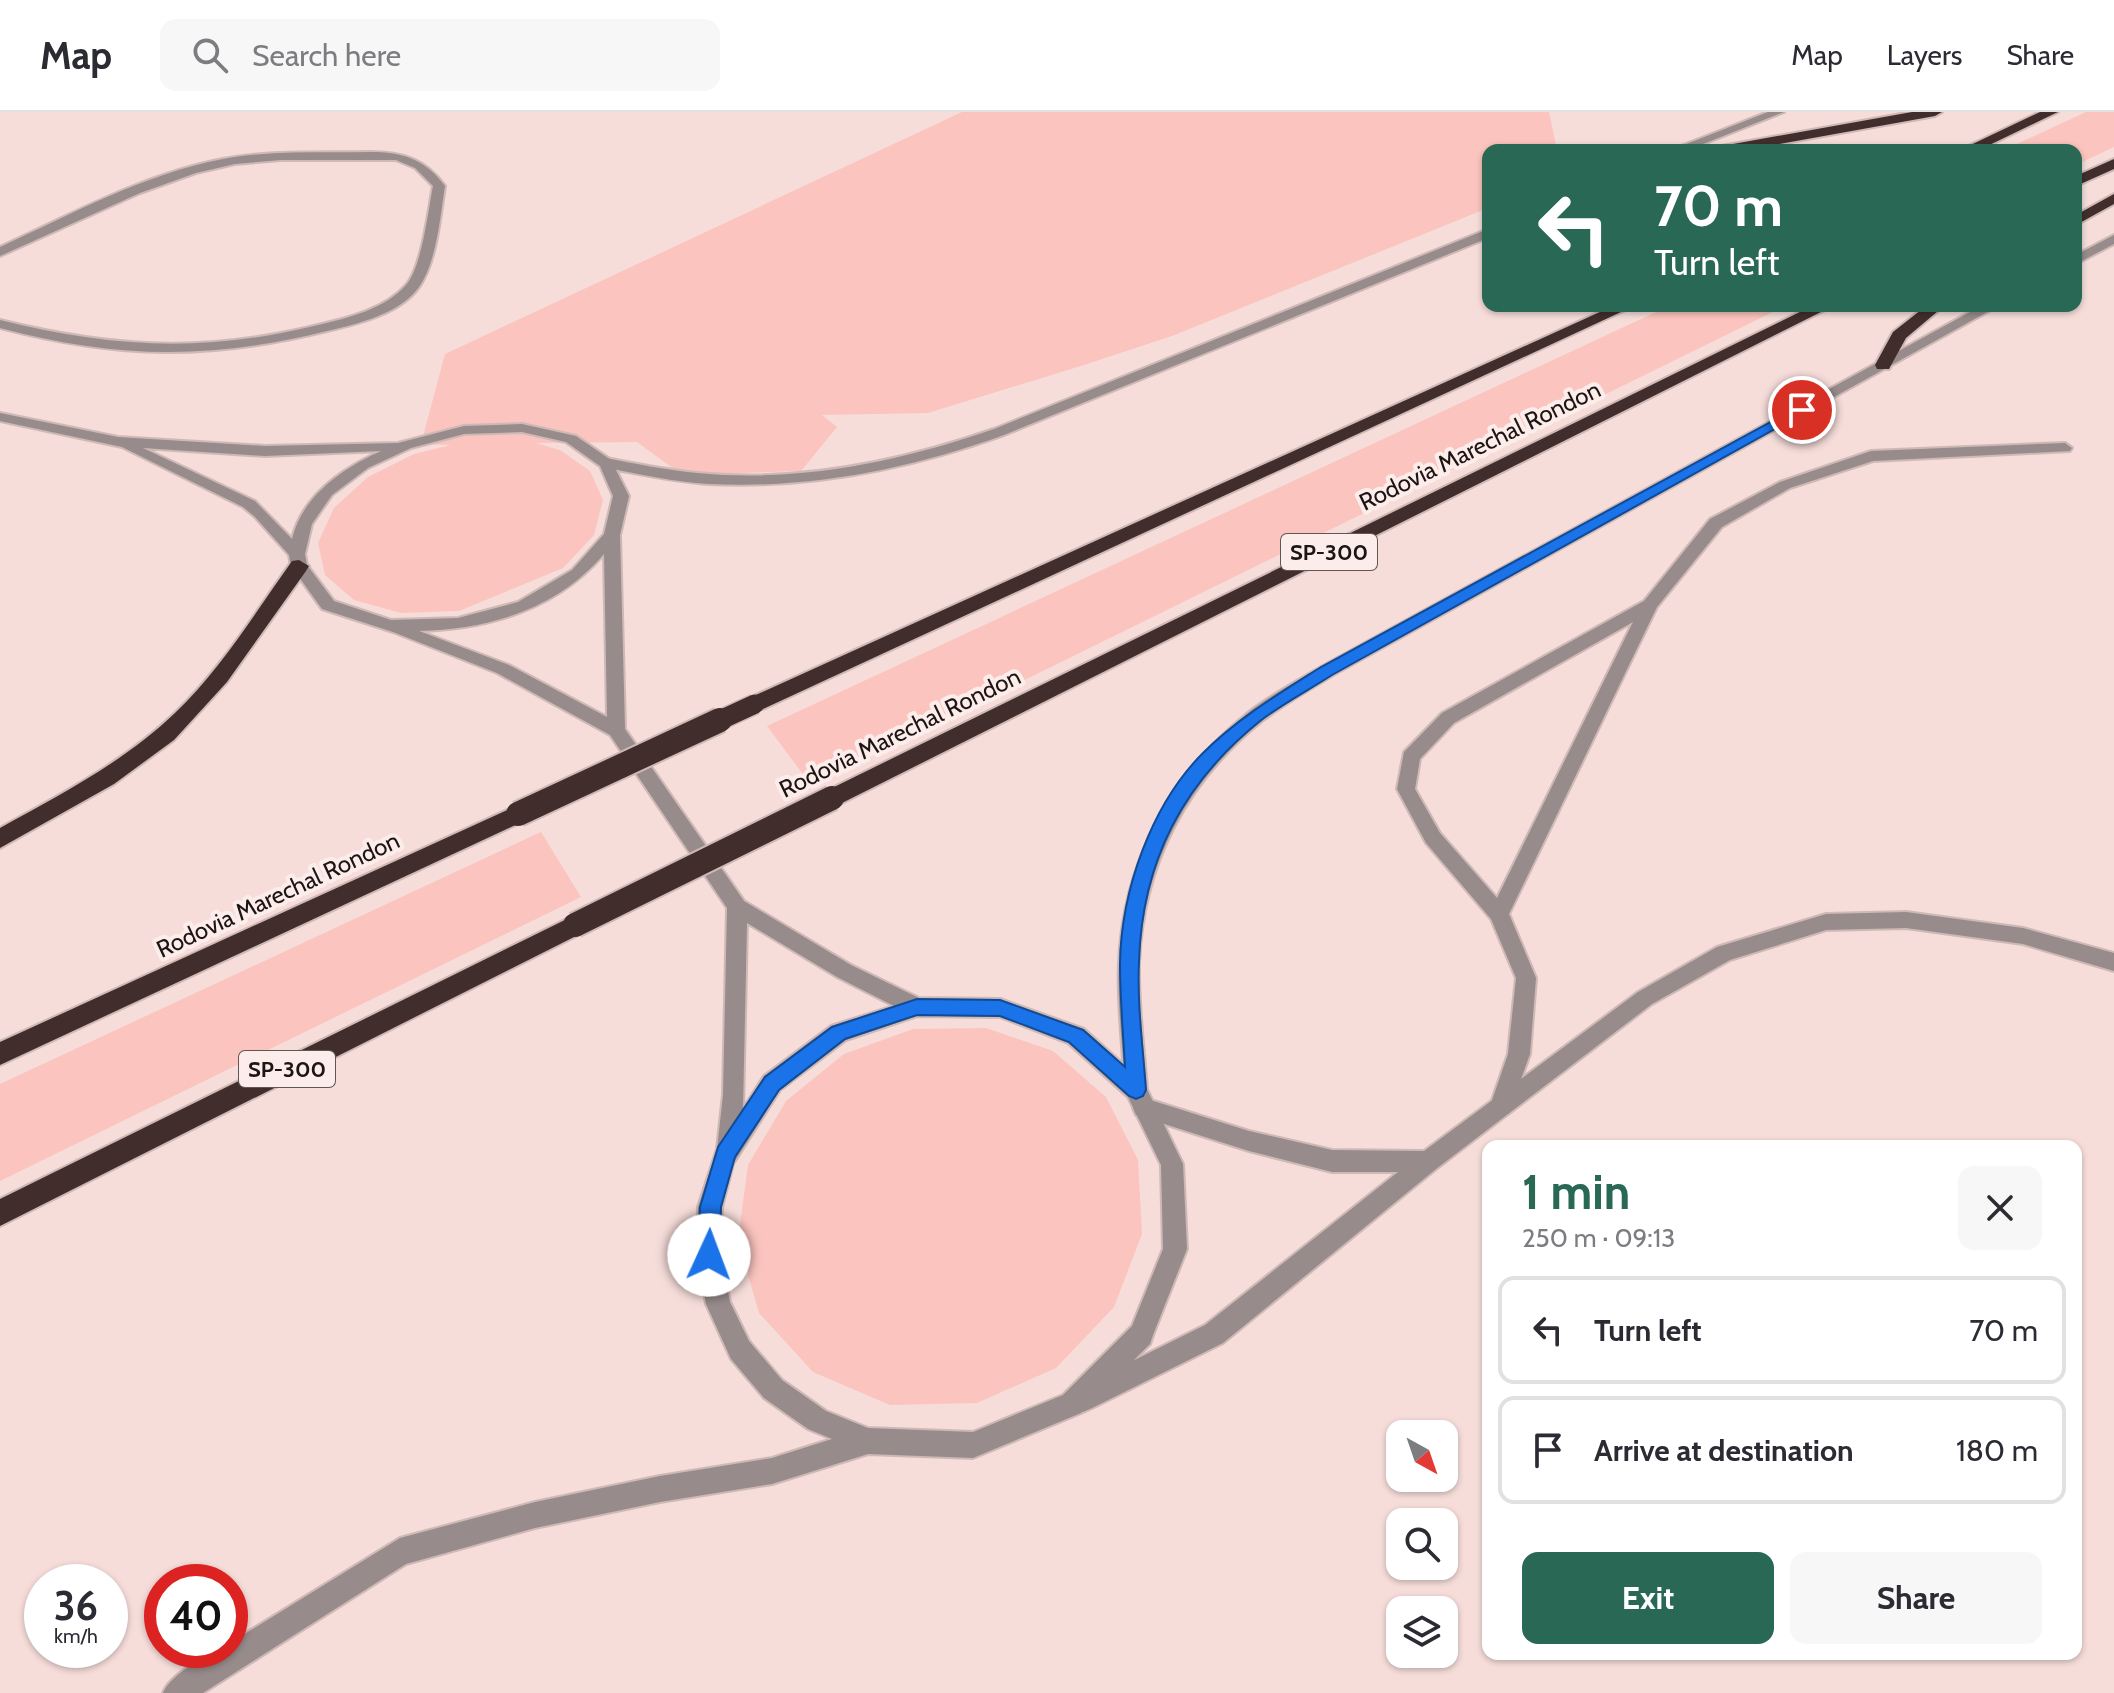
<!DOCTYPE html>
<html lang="en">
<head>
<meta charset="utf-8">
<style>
  body { margin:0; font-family:Cabin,sans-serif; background:#f7f7f7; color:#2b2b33; height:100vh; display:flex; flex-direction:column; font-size:30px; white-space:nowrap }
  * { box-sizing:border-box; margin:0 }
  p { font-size:26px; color:#7c7c81 }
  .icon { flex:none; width:44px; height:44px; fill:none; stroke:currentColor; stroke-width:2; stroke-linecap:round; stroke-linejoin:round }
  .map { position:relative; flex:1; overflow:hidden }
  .panel { position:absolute; left:1482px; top:1028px; width:600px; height:520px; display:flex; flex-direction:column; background:#fff; border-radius:16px; box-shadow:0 2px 6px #0004 }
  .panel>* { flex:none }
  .guide { position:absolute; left:1482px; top:32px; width:600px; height:168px; border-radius:16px; box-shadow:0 2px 6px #0004; background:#296855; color:#fff; overflow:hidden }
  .needle { width:52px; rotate:140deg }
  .fabs { position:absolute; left:1386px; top:1308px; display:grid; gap:16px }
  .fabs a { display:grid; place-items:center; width:72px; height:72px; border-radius:16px; background:#fff; box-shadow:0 2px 6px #0004; font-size:40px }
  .speed { position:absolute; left:24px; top:1452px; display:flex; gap:16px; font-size:40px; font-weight:700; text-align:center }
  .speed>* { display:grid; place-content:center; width:104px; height:104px; border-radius:50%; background:#fff; box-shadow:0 2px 6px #0004; line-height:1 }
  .speed small { font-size:20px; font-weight:400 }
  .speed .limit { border:12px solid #d22; background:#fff; color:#111 }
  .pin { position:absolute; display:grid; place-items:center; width:68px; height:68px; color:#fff; margin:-34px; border:4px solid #fff; border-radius:50%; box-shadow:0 2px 8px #0007 }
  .me { position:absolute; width:88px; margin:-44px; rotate:2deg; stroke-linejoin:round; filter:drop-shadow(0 0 6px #0008) }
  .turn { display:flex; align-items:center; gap:28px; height:168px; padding:0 40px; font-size:36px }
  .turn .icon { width:104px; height:104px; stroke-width:2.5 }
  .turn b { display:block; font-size:56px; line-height:68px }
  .round { display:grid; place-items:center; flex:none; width:84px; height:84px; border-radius:16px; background:#f7f7f7 }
  .summary { display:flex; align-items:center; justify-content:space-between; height:136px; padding:0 40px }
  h1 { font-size:48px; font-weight:700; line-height:60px; color:#296855 }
  .button { display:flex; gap:16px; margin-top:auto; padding:16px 40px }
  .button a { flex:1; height:92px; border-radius:16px; background:#296855; color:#fff; font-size:32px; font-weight:700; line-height:92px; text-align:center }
  .button a+a { background:#f7f7f7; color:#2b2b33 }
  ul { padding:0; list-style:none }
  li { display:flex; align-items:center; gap:24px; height:108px; margin:0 16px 12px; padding:0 24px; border:4px solid #e1e1e2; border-radius:16px }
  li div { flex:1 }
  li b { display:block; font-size:30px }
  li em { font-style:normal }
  header { display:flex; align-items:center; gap:48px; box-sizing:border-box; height:112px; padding:0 40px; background:#fff; border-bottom:2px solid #e1e1e2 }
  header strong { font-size:38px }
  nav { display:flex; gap:44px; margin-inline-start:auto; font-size:28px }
  .search { width:560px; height:72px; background:#f7f7f7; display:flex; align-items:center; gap:20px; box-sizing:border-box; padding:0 28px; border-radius:16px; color:#7c7c81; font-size:30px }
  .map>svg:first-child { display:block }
  .green { fill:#fcc4be }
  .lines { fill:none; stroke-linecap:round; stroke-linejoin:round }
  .service-casing { stroke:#cfb9b6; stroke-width:4 }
  .minor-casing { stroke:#cfb9b6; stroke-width:4 }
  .tertiary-casing { stroke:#cfb9b6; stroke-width:4 }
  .motorway-casing { stroke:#cfb9b6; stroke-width:4 }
  .service { fill:#978c8b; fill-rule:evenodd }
  .minor { fill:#978c8b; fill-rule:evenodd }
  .tertiary { fill:#978c8b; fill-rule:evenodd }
  .motorway { fill:#412e2c; fill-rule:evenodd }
  .motorway-bridge-far1-casing { stroke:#cfb9b6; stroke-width:22; stroke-linecap:butt }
  .motorway-bridge-casing { stroke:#cfb9b6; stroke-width:28; stroke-linecap:butt }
  .motorway-bridge-far1 { stroke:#412e2c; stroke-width:19 }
  .motorway-bridge { stroke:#412e2c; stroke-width:24 }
  .route { fill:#1a73e8; stroke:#114b97; stroke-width:2 }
  .labels { text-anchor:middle; stroke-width:8; stroke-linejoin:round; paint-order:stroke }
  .shield { fill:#fcedeb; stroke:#605654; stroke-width:2 }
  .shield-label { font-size:22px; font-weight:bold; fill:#1d1514 }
  .street-label { font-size:24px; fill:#1d1514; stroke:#fcedeb }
</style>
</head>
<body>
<header>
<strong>Map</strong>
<div class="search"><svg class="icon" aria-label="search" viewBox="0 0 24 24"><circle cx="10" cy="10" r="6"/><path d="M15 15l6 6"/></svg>Search here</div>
<nav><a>Map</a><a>Layers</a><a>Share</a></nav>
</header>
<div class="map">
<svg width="2114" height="1581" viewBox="0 0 2114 1581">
  <rect width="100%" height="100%" fill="#f6ddda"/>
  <g class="green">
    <path d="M962,0H1549L1557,38H1488V96L1172,224L1084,253L928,301L822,303L837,315L801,359L682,363L637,330L536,331L560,338L590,359L603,388L594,423L563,456L459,499L401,501L354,488L325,463L318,431L334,396L368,365L414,342L451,333L421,332L445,242Z"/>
    <path d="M2086,0H2114V35L2076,53V38H2004Z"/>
    <path d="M1669,194H1785L811,673L767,614Z"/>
    <path d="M541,720L581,785L0,1069V972Z"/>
    <path d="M986,916L1053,939L1106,985L1138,1048L1142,1122L1114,1195L1056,1256L977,1291L890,1293L813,1260L759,1201L738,1128L748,1053L786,989L844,942L913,917Z"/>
  </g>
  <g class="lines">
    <defs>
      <g id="service">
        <path d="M370,40C403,40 425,47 445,74C440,105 437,149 419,175C400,202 357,212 327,219C209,248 118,247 0,216V208C114,236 204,241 318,213C348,206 385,197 406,173C422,155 428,99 433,74L415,56L396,48H281L235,52L196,61L140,81L0,144V135C72,102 144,62 223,47C271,38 321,41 370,40Z"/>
        <path d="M2065,331L2072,336L2070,339L1873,349L1790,376L1722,415L1657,495L1509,802L1536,866L1530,942L1509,1001L1501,1004L1493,1001L1490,994L1508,942L1516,866L1491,807L1426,731L1397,677L1404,640L1442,601L1644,489L1710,407L1780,370L1871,339ZM1633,510L1497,786L1440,721L1415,677L1420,647L1454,611Z"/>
      </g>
      <g id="minor">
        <path d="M1768,0H1784L1688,38H1671Z"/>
        <path d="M1488,117V126L1004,323C909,357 811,377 709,372C674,370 640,362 606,356L598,351L606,346C636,352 667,358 697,361C798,371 899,350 994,317Z"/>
        <path d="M2114,123V132L2076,152V143Z"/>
        <path d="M1981,194H1998L1333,563C1309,578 1284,592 1262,609C1186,670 1143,753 1139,851C1138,893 1144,936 1147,978L1144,985L1136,988L1128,985L1125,978C1123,936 1117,893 1119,851C1123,750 1171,662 1249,600C1271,583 1297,569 1321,555Z"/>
        <path d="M1906,800L2023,816L2114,841V859L2023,832L1906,816L1826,818L1730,848L1652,892L1436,1057L1223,1231L1092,1296L1083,1300L1074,1296L1070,1287L1074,1278L1205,1213L1398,1060H1332L1249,1039L1136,1003L1133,996L1136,989L1144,986L1249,1019L1332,1038L1424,1039L1638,880L1717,835L1826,802Z"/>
      </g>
      <path id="tertiary" d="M0,301L118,325L265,334L398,331L464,314L522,312L576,324L611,348L629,384L620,423L625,617L744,789L851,853L919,886L1000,887L1084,917L1144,971L1183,1052L1187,1137L1153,1223L1150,1232L1081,1301L973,1346L868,1342L772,1372L660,1390L535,1416L406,1452L203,1581H163C170,1563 210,1538 230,1538V1531L400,1426L535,1390L660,1364L772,1346L832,1327L808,1317L764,1286L731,1247L706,1192L697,1143L698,1095L717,1037L723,983L727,796L610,623L497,561L393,520L322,497L291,454L289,443L255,405L243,395L122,335L0,309ZM522,320L566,330L600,354L613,384L604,422L572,458L518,490L458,506L391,508L334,489L307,453L305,442L312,412L332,383L368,356L411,336L464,322ZM143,336L265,344L381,339C343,356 302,384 292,427L255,389ZM604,442L607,605L509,553L419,519C490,517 557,497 604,442ZM747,811L837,865L894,894L831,914L764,964L743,997ZM917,904L1000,905L1068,931L1128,985L1161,1053L1163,1137L1132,1214L1063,1283L973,1320L868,1316L826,1299L782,1268L749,1229L730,1190L721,1143L722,1095L733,1052L780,978L846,928Z"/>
      <g id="motorway">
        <path d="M1912,0H1942L1935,4L1746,38H1715L1722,34Z"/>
        <path d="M2040,0H2058L1979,38H1960Z"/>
        <path d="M2114,47V57L2076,74V64Z"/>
        <path d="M2114,82V92L2076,113V103Z"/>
        <path d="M1613,194H1634L763,597H747L744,592L747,587Z"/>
        <path d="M1812,194H1833L840,692L832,695L824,692L821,686L824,680Z"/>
        <path d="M1926,194H1944L1906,226L1889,257H1877L1875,253L1893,220Z"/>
        <path d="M299,448L309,454L306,459L227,570L174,628L114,672L0,736V716C61,682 124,650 175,601C221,557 255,501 292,449Z"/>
        <path d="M518,693L526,696L529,702L526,708L0,953V930Z"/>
        <path d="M575,803L584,806L587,813L584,820L0,1114V1087Z"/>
      </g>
    </defs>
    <use href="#service" class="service-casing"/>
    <use href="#minor" class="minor-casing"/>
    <use href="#tertiary" class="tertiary-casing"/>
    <use href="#motorway" class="motorway-casing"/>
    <use href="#service" class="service"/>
    <use href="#minor" class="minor"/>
    <use href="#tertiary" class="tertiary"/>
    <use href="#motorway" class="motorway"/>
    <defs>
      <path id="motorway-bridge-far1" d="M716,610L755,592"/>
      <g id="motorway-bridge">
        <path d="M518,702L720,608"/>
        <path d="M575,813L832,686"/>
      </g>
    </defs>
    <use href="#motorway-bridge-far1" class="motorway-bridge-far1-casing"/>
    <use href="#motorway-bridge" class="motorway-bridge-casing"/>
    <use href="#motorway-bridge-far1" class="motorway-bridge-far1"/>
    <use href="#motorway-bridge" class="motorway-bridge"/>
  </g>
  <path class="route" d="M1798,295L1809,298L1332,563C1309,578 1282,592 1260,609C1183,671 1142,749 1139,850C1137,892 1143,936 1146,978L1143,984L1136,987L1129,984L1069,930L1000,904L917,903L845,927L779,978L735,1045L721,1095L719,1143L716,1151L709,1154L701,1151L698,1143L700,1095L718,1035L765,965L832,915L917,887L1000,888L1083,918L1125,955C1123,921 1120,886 1120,852C1121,779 1151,693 1203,641C1238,606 1280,581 1321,555Z"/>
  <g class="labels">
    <g class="shield">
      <rect x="1281" y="422" width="96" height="36" rx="6"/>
      <rect x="239" y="939" width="96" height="36" rx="6"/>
    </g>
    <g class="shield-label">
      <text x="1329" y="448">SP-300</text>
      <text x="287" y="965">SP-300</text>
    </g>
    <g class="street-label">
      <text transform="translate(1480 334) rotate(-26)" y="8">Rodovia Marechal Rondon</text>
      <text transform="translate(900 621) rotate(-26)" y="8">Rodovia Marechal Rondon</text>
      <text transform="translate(278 783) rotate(-25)" y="8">Rodovia Marechal Rondon</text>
    </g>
  </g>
</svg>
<div class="fabs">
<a><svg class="needle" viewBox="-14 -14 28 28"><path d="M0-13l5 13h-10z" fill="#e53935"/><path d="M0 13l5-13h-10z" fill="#7c7c81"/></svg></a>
<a><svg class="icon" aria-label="search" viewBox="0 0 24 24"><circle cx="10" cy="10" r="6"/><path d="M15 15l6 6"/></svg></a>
<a><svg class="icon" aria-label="layers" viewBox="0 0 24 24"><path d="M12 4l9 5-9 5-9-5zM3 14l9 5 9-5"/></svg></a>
</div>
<div class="speed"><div>36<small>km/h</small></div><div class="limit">40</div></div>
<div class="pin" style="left:1802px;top:298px;background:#d93025"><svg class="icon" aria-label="arrive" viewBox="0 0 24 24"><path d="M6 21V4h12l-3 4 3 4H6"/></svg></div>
<svg class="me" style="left:709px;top:1143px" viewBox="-20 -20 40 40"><circle r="19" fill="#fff"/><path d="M0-13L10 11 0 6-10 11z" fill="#1a73e8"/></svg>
<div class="guide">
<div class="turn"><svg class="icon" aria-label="left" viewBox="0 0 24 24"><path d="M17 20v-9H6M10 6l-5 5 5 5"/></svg><div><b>70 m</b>Turn left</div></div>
</div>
<section class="panel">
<div class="summary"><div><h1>1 min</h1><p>250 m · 09:13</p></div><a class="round"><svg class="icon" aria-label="close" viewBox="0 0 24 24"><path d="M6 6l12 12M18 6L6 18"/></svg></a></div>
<ul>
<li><svg class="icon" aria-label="left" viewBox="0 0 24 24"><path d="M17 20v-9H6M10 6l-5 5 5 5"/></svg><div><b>Turn left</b></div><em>70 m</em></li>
<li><svg class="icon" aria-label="arrive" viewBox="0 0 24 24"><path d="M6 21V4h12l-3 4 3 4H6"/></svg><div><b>Arrive at destination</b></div><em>180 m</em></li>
</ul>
<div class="button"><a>Exit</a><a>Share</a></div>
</section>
</div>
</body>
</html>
